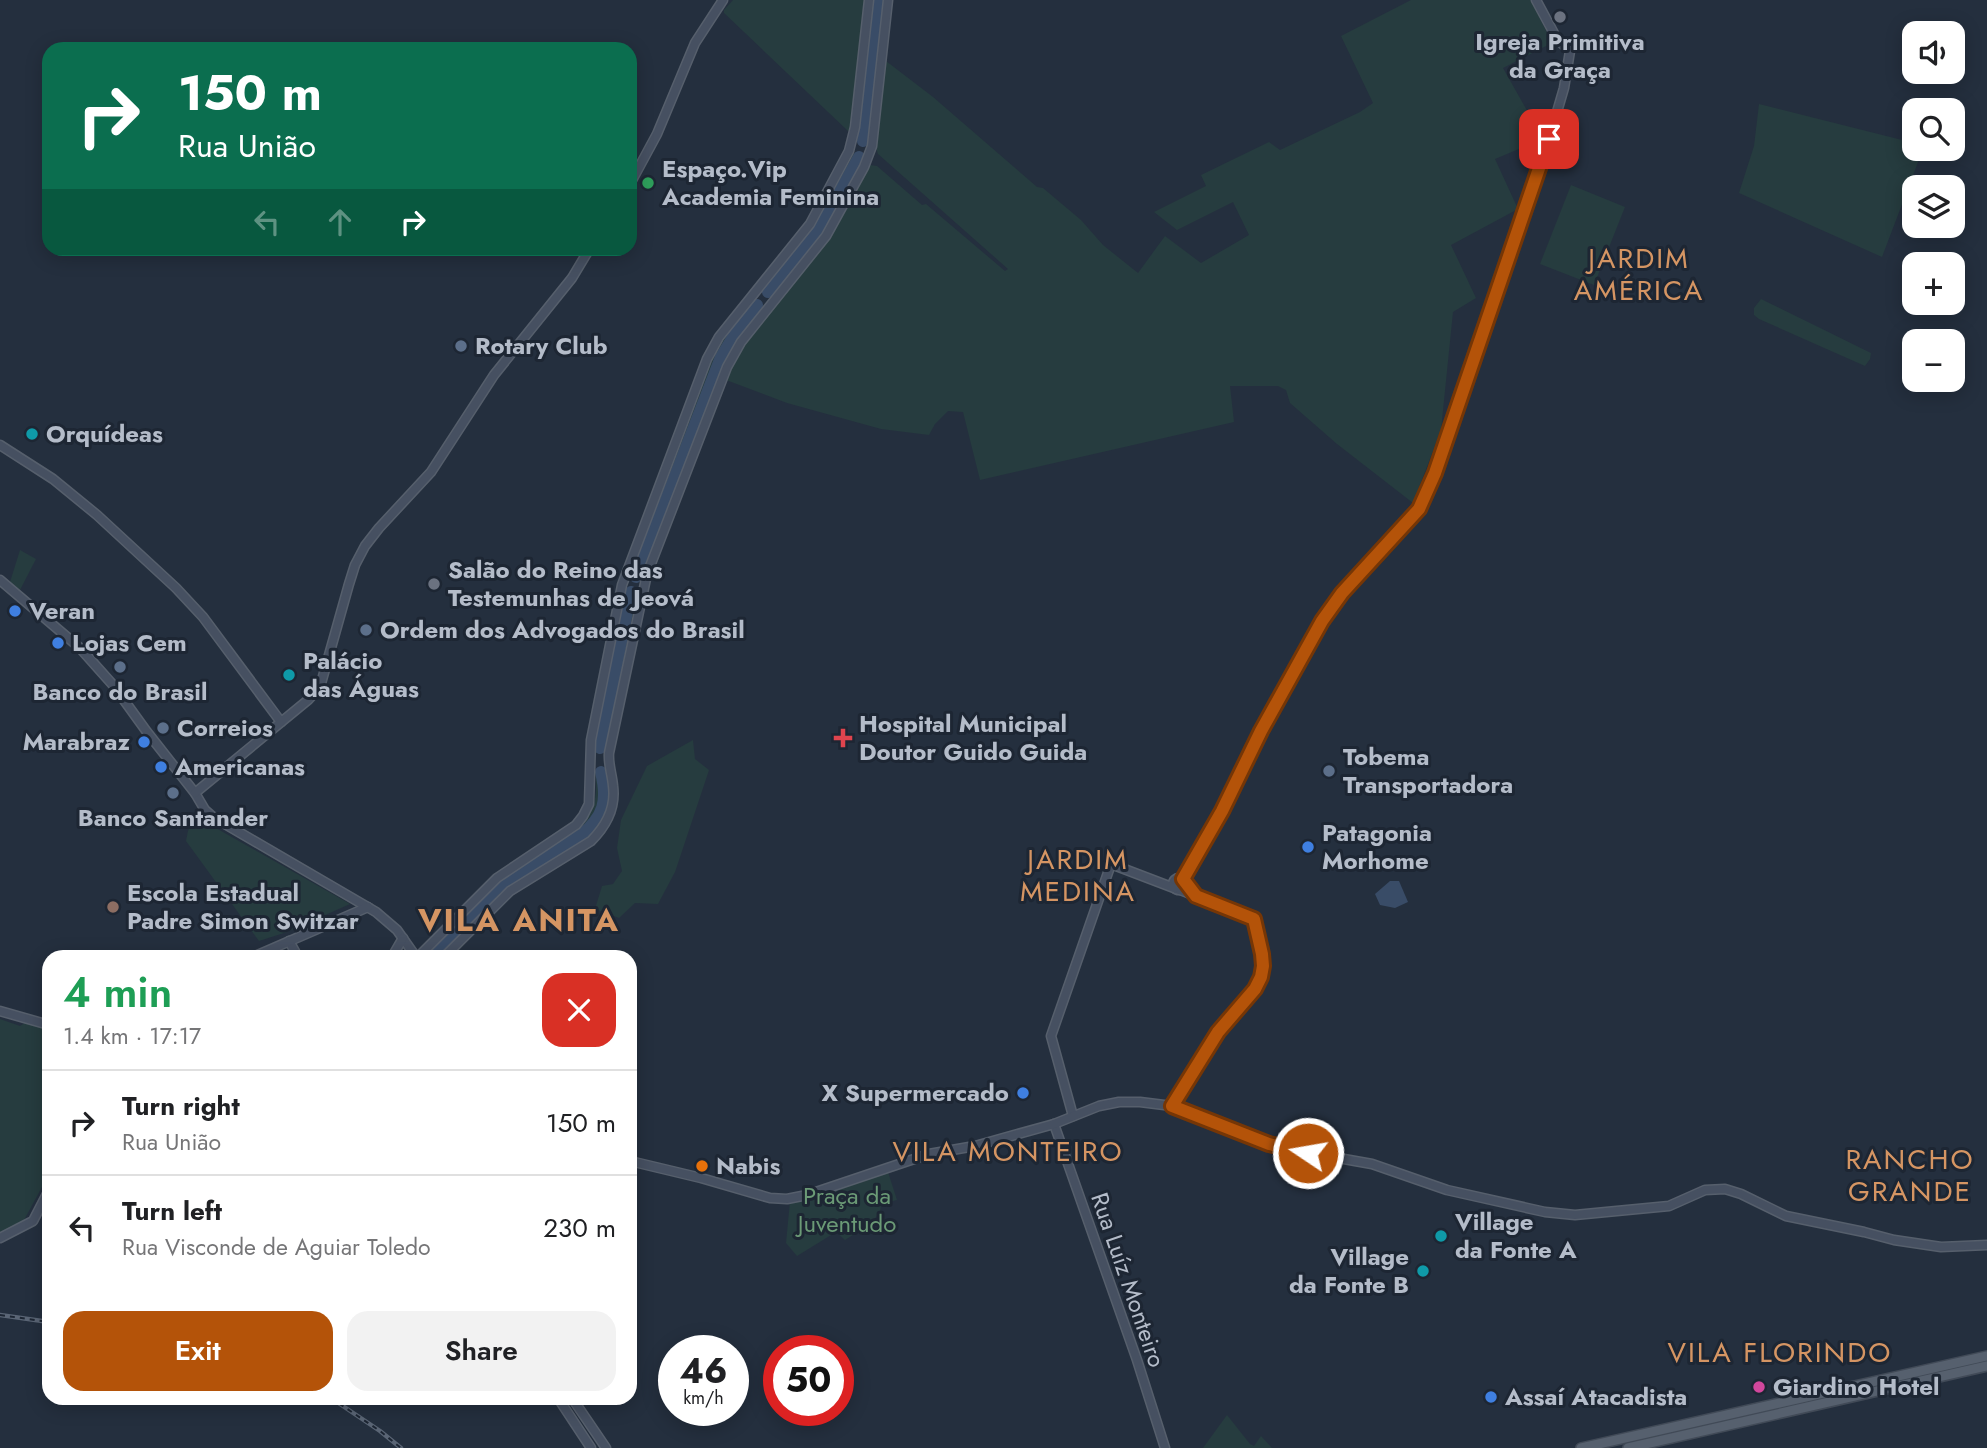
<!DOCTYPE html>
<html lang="en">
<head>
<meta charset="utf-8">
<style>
  body { margin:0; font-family:Jost,sans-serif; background:#f2f2f2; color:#202124; height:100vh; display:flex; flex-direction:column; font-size:26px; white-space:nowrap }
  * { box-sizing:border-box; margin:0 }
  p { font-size:23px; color:#757577 }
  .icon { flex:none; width:38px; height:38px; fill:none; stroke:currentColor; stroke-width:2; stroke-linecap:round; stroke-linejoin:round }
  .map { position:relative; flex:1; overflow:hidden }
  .panel { position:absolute; left:42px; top:950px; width:595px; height:455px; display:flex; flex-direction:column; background:#fff; border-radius:21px; box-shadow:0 4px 18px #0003 }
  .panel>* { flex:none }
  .hud { position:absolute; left:42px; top:42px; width:595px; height:214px; border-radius:21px; box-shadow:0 4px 18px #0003; background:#0b6e4f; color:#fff; overflow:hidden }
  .buttons { position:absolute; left:1902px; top:21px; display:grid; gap:14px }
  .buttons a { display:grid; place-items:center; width:63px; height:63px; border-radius:14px; background:#fff; box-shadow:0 4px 18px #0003; font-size:35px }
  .speed { position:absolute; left:658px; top:1335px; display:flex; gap:14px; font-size:35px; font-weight:700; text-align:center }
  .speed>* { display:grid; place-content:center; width:91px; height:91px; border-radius:50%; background:#fff; box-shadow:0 4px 18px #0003; line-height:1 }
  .speed small { font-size:18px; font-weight:400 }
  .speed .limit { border:10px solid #d22; background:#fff; color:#111 }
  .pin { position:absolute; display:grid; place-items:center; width:60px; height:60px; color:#fff; margin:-30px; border-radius:14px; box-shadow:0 4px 10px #0006 }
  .me { position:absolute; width:77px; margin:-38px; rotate:282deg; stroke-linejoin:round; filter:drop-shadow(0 0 5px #0008) }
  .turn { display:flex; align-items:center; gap:24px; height:147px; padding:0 21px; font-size:32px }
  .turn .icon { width:91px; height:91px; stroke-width:2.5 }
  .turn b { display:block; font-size:49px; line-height:60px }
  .lanes { display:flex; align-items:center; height:66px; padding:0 21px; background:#0003; justify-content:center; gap:35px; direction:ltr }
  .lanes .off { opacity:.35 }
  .round { display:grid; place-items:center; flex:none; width:74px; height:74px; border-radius:21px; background:#f2f2f2 }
  .head { display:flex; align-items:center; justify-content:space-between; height:119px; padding:0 21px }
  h1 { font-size:42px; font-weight:600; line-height:52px; color:#1e9e55 }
  .button { display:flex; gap:14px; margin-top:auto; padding:14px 21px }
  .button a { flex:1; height:80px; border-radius:21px; background:#b45309; color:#fff; font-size:28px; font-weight:600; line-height:80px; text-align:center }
  .button a+a { background:#f2f2f2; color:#202124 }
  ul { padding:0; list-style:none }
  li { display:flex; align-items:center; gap:21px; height:105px; padding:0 21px; border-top:2px solid #e0e0e0 }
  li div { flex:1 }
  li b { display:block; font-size:26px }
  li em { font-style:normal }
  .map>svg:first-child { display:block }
  .green { fill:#263c3f }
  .water { fill:#394c67 }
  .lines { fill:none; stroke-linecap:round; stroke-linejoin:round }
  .river { stroke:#394c67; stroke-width:12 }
  .secondary-casing { stroke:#565f6c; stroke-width:11 }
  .primary-casing { stroke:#414a57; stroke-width:12 }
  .secondary { stroke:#465061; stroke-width:8 }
  .primary { stroke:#56606e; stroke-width:9 }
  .rail-casing { stroke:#5a6575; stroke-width:4.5 }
  .rail { stroke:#1d2633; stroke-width:2; stroke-dasharray:5; stroke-linecap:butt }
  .route-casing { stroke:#753606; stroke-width:18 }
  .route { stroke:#b45309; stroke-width:12 }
  .worship-dot { fill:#6b7280; stroke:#1d2633; stroke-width:2.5 }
  .leisure-dot { fill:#2e9e5b; stroke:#1d2633; stroke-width:2.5 }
  .service-dot { fill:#5c6f8a; stroke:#1d2633; stroke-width:2.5 }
  .culture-dot { fill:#0f9aa8; stroke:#1d2633; stroke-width:2.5 }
  .shop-dot { fill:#3f7fe0; stroke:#1d2633; stroke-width:2.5 }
  .health-dot { fill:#e0444e; stroke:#1d2633; stroke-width:2.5 }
  .education-dot { fill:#8d6e63; stroke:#1d2633; stroke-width:2.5 }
  .food-dot { fill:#e8710a; stroke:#1d2633; stroke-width:2.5 }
  .hotel-dot { fill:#d1479c; stroke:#1d2633; stroke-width:2.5 }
  .labels { text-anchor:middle; stroke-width:6; stroke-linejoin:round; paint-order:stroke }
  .poi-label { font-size:24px; font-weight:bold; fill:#b4bcc9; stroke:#1d2633; text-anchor:start }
  .park-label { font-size:24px; fill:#6b9a76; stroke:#1d2633 }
  .street-label { font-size:24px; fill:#b4bcc9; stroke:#1d2633 }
  .quarter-label { font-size:28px; letter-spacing:2px; fill:#d59563; stroke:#1d2633 }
  .district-label { font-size:32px; font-weight:bold; letter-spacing:2px; fill:#d59563; stroke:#1d2633 }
</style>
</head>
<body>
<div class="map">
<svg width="1987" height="1448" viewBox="0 0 1987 1448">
  <rect width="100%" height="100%" fill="#242f3e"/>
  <g class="green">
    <path d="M733,0H865L850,130L848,131L724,13V10Z"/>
    <path d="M872,0H885L869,139L868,144C862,145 860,143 857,138Z"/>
    <path d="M1411,0H1531L1552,43L1503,68L1543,139L1495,159L1518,209L1451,245L1476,298L1453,312L1441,430L1413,503L1337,444L1290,403L1286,390L1278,386H1230L1234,422L980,480L963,412L948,411L935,424L929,435L881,429L787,403L726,380L746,340L831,235L870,165L877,166L922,205L926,204L1005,271L1008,269L878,154L876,148L886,61L933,97L1037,187L1043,188L1081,220L1103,245L1138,273L1165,236L1201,263L1249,235L1233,202L1177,230L1154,212L1206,186L1201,175L1269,142L1280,150L1360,112L1373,103L1341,36Z"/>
    <path d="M1759,104L1914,143V149H1923L1882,257L1739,193L1754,146Z"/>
    <path d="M858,153L864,158L823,234L772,296H766L762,288L816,221L853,154Z"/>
    <path d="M1571,185L1625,207L1594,285L1540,264Z"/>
    <path d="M1761,299L1871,353L1870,359L1865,366L1759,319L1754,315V308Z"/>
    <path d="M753,300L758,301L763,308L738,339L725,364L641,579L635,581L630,576L708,369L723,339Z"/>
    <path d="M20,550L36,559L20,590L10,582Z"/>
    <path d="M630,589L638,593L605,747L595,754L626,592Z"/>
    <path d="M693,740L695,759L709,770L675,872L658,904L635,903L619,918L595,909L602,886L613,884L622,871L617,848L621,820L647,766Z"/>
    <path d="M605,767C612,799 608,819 582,840L513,881L502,889L438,957H429L428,954L496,884C512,871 530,861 548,850C582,829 601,815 595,771Z"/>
    <path d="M195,812L207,823L350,904L287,932L259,941L186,841L188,831Z"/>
    <path d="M0,1019L20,1026L28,1021L49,1029V1174L23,1222L0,1232Z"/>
    <path d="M888,1172L897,1200L881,1204L880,1213L867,1226L845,1240L836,1232L797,1256L786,1243L790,1201Z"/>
    <path d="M1227,1415L1250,1444L1254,1446L1261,1436L1272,1448H1203Z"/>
  </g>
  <path class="water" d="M1390,881H1399L1408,902L1395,908L1380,905L1375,894Z"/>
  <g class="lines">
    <g class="river">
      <path d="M863,141L880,0"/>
      <path d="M768,292L819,229L859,157"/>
      <path d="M636,577L721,357L736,332L757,305"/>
      <path d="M600,748L631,592"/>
      <path d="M432,957L497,888L510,878L581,835C604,816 608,801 601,772"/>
    </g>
    <defs>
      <g id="secondary">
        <path d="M630,184L657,134L695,43L723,0"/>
        <path d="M0,445L53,479L97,515L176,588L203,617L281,722"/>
        <path d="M0,580L80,648L113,685L147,732L195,793L205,810L213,817L376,912L397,930L416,957"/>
        <path d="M195,793L308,700L320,687L349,584L355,565L365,546L379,528L431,472L494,375L572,278L590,248"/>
        <circle cx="1179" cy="884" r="6"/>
        <path d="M1183,879L1222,811L1261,731L1322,621L1342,594L1403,528L1422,504L1435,473L1509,253L1538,177L1564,88L1570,51L1557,39L1536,0"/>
        <path d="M289,941L298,957"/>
        <path d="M253,957L368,907"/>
        <path d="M392,957L403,938"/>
        <path d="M418,957L497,878L576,825L583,816L589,804L591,740L622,585L707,359L719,337L810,224L849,151L855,127L869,0"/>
        <path d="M444,957L510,891L591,841C606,826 616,808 613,786C612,774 608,764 609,753L647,574L727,367L741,342L826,236L864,167L872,146L888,0"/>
        <path d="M0,1011L49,1025"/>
        <path d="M1172,1106L1218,1032L1255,989L1261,977L1263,966L1262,954L1254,919L1180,890"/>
        <path d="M1073,1116L1051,1036L1111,864L1174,888"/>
        <path d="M1054,1124L1137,1360L1165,1448"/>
        <path d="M630,1161L701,1178L770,1198L787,1199L807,1195L929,1154L975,1146L1054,1124L1099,1106L1119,1102H1140L1172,1106L1186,1110L1282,1148L1372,1164L1447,1190L1545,1212L1575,1215L1669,1206L1705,1190L1725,1189L1741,1194L1786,1216L1864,1232L1894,1240L1941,1247L1987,1245"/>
        <path d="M0,1238L33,1221L49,1190"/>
        <path d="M558,1398L591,1448"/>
        <path d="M572,1398L606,1448"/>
      </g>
      <g id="primary">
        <path d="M1581,1448L1987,1356"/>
        <path d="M1628,1448L1987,1366"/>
      </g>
    </defs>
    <use href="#secondary" class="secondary-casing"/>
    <use href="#primary" class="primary-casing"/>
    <use href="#secondary" class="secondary"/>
    <use href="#primary" class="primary"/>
    <defs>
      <g id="rail">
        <path d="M0,1315L49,1322"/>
        <path d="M331,1398L380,1431L401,1448"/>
      </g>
    </defs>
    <use href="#rail" class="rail-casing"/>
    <use href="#rail" class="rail"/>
  </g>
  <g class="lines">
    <defs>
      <path id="route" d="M1308,1153L1269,1144L1172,1106L1218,1032L1255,989L1261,977L1263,966L1262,954L1254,919L1196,896L1183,879L1222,811L1261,731L1322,621L1342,593L1419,509L1435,473L1549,139"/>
    </defs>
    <use href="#route" class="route-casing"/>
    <use href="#route" class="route"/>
  </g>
  <g class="worship-dot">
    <circle cx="1560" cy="17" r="7"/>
    <circle cx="434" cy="584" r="7"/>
  </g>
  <circle class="leisure-dot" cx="648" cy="183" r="7"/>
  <g class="service-dot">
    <circle cx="461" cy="346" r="7"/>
    <circle cx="366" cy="630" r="7"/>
    <circle cx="120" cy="667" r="7"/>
    <circle cx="163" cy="728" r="7"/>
    <circle cx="1329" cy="771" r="7"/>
    <circle cx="173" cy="793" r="7"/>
  </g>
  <g class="culture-dot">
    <circle cx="32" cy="434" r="7"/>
    <circle cx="289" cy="675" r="7"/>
    <circle cx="1441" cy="1236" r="7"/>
    <circle cx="1423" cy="1271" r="7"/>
  </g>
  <g class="shop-dot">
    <circle cx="15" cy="611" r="7"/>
    <circle cx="58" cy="643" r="7"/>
    <circle cx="144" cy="742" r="7"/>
    <circle cx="161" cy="767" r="7"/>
    <circle cx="1308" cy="847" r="7"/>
    <circle cx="1023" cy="1093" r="7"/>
    <circle cx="1491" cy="1397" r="7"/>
  </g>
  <path class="health-dot" d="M839.5 727.5h7v7h7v7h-7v7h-7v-7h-7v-7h7z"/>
  <circle class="education-dot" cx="113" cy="907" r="7"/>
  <circle class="food-dot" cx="702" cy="1166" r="7"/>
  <circle class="hotel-dot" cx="1759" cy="1387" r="7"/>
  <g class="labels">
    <g class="poi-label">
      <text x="1560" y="50" text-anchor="middle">Igreja Primitiva<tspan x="1560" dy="28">da Graça</tspan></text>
      <text x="662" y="177">Espaço.Vip<tspan x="662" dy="28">Academia Feminina</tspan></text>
      <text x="475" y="354">Rotary Club</text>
      <text x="46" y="442">Orquídeas</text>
      <text x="448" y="578">Salão do Reino das<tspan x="448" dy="28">Testemunhas de Jeová</tspan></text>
      <text x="29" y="619">Veran</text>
      <text x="380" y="638">Ordem dos Advogados do Brasil</text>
      <text x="72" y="651">Lojas Cem</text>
      <text x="303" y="669">Palácio<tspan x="303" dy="28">das Águas</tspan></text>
      <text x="120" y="700" text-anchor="middle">Banco do Brasil</text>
      <text x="859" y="732">Hospital Municipal<tspan x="859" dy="28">Doutor Guido Guida</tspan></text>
      <text x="177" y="736">Correios</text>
      <text x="130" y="750" text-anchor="end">Marabraz</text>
      <text x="1343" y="765">Tobema<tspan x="1343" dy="28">Transportadora</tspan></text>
      <text x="175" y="775">Americanas</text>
      <text x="173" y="826" text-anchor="middle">Banco Santander</text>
      <text x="1322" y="841">Patagonia<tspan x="1322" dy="28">Morhome</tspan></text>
      <text x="127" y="901">Escola Estadual<tspan x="127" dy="28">Padre Simon Switzar</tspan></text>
      <text x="1009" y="1101" text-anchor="end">X Supermercado</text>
      <text x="716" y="1174">Nabis</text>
      <text x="1455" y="1230">Village<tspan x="1455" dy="28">da Fonte A</tspan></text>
      <text x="1409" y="1265" text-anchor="end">Village<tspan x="1409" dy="28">da Fonte B</tspan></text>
      <text x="1773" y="1395">Giardino Hotel</text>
      <text x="1505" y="1405">Assaí Atacadista</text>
    </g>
    <g class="park-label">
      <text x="847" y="1204">Praça da<tspan x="847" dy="28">Juventudo</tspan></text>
    </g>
    <g class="street-label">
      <text transform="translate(1128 1280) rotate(71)" y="8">Rua Luíz Monteiro</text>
    </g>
    <g class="quarter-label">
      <text x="1639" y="268">JARDIM<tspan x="1639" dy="32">AMÉRICA</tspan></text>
      <text x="1078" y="869">JARDIM<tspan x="1078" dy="32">MEDINA</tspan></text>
      <text x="1008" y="1161">VILA MONTEIRO</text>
      <text x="1910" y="1169">RANCHO<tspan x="1910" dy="32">GRANDE</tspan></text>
      <text x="1780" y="1362">VILA FLORINDO</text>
    </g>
    <g class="district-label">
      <text x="519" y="931">VILA ANITA</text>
    </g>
  </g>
</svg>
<div class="buttons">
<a><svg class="icon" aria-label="sound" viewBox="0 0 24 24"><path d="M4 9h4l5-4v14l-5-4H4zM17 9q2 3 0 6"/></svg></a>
<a><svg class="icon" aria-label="search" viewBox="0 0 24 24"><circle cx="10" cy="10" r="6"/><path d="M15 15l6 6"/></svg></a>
<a><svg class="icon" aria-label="layers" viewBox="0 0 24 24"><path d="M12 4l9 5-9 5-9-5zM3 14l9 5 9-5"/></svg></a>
<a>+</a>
<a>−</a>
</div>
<div class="speed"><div>46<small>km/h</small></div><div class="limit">50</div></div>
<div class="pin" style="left:1549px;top:139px;background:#d93025"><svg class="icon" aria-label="arrive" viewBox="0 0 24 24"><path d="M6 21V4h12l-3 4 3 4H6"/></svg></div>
<svg class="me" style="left:1308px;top:1153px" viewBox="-20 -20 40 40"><circle r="17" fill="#b45309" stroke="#fff" stroke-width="3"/><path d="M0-11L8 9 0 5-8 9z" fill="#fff"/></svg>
<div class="hud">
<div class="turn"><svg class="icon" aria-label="right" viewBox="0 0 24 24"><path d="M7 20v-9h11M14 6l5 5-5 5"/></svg><div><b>150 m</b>Rua União</div></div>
<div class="lanes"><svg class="icon off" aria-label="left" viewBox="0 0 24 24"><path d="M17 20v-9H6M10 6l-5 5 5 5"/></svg><svg class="icon off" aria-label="ahead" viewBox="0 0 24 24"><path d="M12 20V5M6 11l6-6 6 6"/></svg><svg class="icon" aria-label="right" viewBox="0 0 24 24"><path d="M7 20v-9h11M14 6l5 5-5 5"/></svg></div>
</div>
<section class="panel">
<div class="head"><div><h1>4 min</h1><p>1.4 km · 17:17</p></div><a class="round" style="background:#d93025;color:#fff"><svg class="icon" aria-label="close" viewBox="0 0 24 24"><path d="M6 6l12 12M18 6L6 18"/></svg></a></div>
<ul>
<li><svg class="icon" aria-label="right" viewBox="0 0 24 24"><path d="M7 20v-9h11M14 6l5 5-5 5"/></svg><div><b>Turn right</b><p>Rua União</p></div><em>150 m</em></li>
<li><svg class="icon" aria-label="left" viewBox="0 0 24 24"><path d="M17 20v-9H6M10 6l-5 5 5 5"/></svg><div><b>Turn left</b><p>Rua Visconde de Aguiar Toledo</p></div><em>230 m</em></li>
</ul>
<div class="button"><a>Exit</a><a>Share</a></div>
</section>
</div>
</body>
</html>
